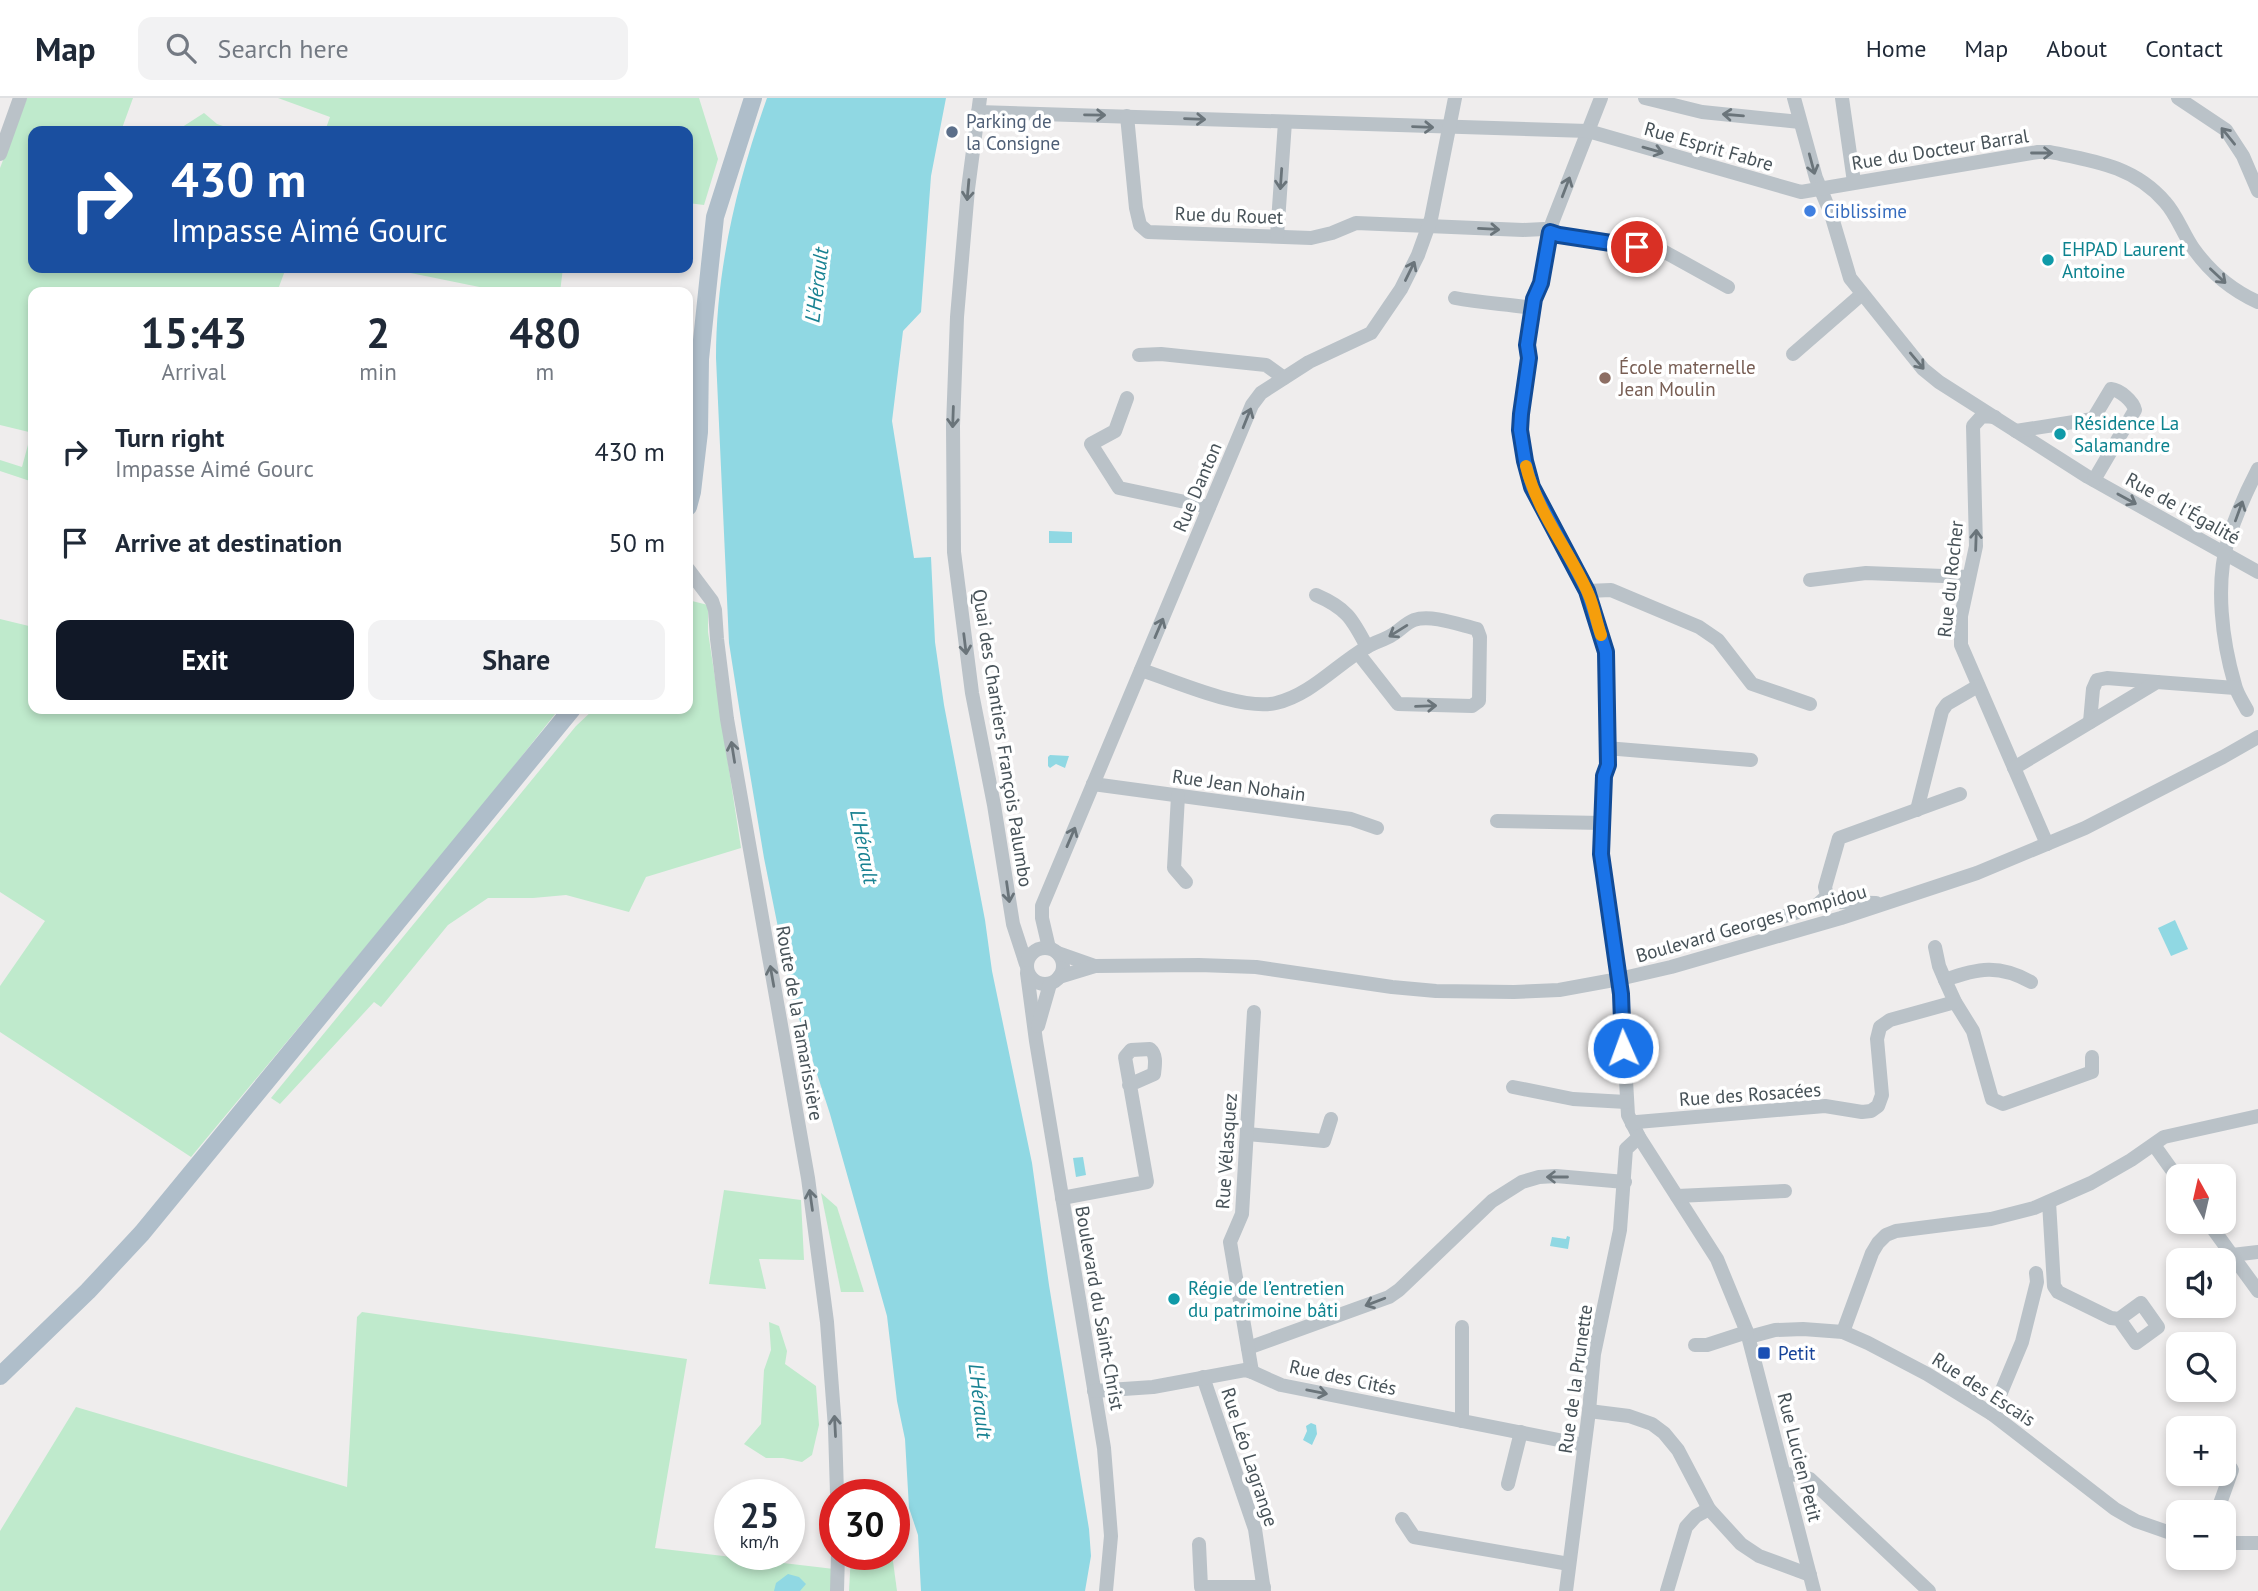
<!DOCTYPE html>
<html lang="en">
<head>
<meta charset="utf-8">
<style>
  body { margin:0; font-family:"PT Sans",sans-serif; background:#f2f2f3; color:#1f2937; height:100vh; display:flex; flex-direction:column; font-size:26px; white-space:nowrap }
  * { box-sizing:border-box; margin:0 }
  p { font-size:23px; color:#747a83 }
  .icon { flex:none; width:38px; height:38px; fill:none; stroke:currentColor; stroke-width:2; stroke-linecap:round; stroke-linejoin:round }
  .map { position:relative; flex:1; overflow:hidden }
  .panel { position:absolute; left:28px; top:189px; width:665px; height:427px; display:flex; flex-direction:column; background:#fff; border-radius:14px; box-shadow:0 4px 10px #0003 }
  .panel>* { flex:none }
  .banner { position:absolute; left:28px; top:28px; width:665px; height:147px; border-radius:14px; box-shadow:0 4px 10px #0003; background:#1a4fa0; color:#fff; overflow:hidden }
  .needle { width:46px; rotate:352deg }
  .fabs { position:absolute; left:2166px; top:1066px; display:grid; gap:14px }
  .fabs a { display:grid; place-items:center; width:70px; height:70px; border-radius:14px; background:#fff; box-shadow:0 4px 10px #0003; font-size:35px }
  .speed { position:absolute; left:714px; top:1381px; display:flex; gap:14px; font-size:35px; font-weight:700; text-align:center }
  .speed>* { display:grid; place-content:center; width:91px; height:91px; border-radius:50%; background:#fff; box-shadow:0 4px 10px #0003; line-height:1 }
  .speed small { font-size:18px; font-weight:400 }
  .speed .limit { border:10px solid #d22; background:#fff; color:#111 }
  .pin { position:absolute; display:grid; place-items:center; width:60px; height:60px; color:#fff; margin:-30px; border:4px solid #fff; border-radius:50%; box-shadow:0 2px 7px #0007 }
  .me { position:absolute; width:77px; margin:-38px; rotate:358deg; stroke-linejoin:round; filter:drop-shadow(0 0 5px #0008) }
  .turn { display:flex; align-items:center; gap:24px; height:147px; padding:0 28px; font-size:32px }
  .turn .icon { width:91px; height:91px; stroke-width:2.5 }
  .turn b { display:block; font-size:49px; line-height:60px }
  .eta { display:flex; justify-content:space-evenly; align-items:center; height:119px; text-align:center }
  .eta b { font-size:42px; font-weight:600; line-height:49px }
  .action { display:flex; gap:14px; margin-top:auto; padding:14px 28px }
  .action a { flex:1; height:80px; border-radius:14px; background:#111827; color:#fff; font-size:28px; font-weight:600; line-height:80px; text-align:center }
  .action a+a { background:#f2f2f3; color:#1f2937 }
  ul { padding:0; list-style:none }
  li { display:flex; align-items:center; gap:21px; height:91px; padding:0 28px }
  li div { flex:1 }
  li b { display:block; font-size:26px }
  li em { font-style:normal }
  header { display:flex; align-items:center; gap:42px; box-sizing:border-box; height:98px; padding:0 35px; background:#fff; border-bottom:2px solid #e0e1e3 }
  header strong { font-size:33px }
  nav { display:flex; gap:38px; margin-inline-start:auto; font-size:24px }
  .search { width:490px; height:63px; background:#f2f2f3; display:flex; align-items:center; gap:18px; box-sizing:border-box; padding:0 24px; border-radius:14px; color:#747a83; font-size:26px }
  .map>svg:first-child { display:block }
  .green { fill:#bfeacc }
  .water { fill:#90d8e3 }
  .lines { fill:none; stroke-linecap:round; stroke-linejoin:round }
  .minor { stroke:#bac2c8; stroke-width:14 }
  .major { stroke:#afbeca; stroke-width:18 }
  .oneway { stroke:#6a747a }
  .route-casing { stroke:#114b97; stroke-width:18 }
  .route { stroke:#1a73e8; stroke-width:12 }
  .slow { stroke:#f59e0b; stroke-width:12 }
  .service-dot { fill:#5c6f8a; stroke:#fff; stroke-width:2.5 }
  .shop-dot { fill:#3f7fe0; stroke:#fff; stroke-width:2.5 }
  .culture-dot { fill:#0f9aa8; stroke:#fff; stroke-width:2.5 }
  .education-dot { fill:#8d6e63; stroke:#fff; stroke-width:2.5 }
  .transit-dot { fill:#1a4fb4; stroke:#fff; stroke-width:2.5 }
  .labels { text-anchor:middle; stroke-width:7; stroke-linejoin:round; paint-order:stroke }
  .service-label { font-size:19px; fill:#4e5e75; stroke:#fff; text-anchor:start }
  .street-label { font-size:19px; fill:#475258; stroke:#fff }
  .shop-label { font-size:19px; fill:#366cbe; stroke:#fff; text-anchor:start }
  .culture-label { font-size:19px; fill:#0d838f; stroke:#fff; text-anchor:start }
  .education-label { font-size:19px; fill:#785e54; stroke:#fff; text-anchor:start }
  .transit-label { font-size:19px; fill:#164399; stroke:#fff; text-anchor:start }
  .water-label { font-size:21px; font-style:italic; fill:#198292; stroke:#fff }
</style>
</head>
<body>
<header>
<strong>Map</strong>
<div class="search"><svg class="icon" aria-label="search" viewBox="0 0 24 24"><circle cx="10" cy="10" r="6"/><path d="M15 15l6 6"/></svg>Search here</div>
<nav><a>Home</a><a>Map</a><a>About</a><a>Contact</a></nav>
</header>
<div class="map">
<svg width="2258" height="1493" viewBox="0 0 2258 1493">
  <rect width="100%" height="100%" fill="#efeded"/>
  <g class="green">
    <path d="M27,0H133L121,33H33V170H286L277,194H33V335L0,327V70Z"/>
    <path d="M278,0H699L718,61L704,107L688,105V33H325L330,19Z"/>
    <path d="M204,15L217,26L238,33H176Z"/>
    <path d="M386,170H563L560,194H504Z"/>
    <path d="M33,341V384L0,373V362L22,369L29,343Z"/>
    <path d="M688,502L708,507V534L741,750L646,779L629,814L566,797L533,800H488L448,827L381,909L374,904L280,1006L271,1000L576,628L594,611H688Z"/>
    <path d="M0,521L33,529V611H559L473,720L191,1059L0,934V888L45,823L0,794Z"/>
    <path d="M724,1092L801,1102L804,1162L759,1161L766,1191L709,1186Z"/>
    <path d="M821,1095L837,1109L864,1194H841Z"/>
    <path d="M362,1214L687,1261L655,1450L834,1471L833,1493H0V1433L76,1309L347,1389L357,1219Z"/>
    <path d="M769,1224L779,1228L787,1253L785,1266L816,1288L819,1327L812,1357L802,1364L783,1360H766L744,1346L761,1326L764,1272L771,1252Z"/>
    <path d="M851,1456H892L897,1493H849Z"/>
  </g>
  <g class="water">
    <path d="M767,0H946L931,78L921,214L903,233L892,323L914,460L931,459L935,544L944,607L985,822L992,873L1032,1065L1049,1187L1089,1431L1091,1458L1085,1493H921L918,1437L909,1410L905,1341L897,1303L887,1218L830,1016L792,899L764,760L742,628L729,545L716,260C716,171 737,84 767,0Z"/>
    <path d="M1049,433L1072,434V445H1049Z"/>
    <path d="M1050,657L1069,658L1065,670L1056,666L1050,670L1048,668V659Z"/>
    <path d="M2175,822L2188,851L2171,858L2158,830Z"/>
    <path d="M1083,1059L1086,1077L1076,1079L1073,1060Z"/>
    <path d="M1567,1138L1570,1139L1568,1151L1550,1148L1552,1139L1566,1141Z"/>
    <path d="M1311,1325L1316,1327L1317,1336L1312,1347L1303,1342L1307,1333L1306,1328Z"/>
    <path d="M788,1476L799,1479L806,1486L800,1493H774L776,1485Z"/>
  </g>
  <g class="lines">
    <g class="minor">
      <path d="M980,0L968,91L957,219L953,328L954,454L972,595L994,707L1013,826L1026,866"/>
      <path d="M1601,0L1552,125L1547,146L1541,185L1534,200L1527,247L1529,260L1521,316L1520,332L1525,363L1532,389L1587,493L1606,554L1608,667L1604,678L1601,756L1621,896L1628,1017L1639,1039L1717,1161L1747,1234L1814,1493"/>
      <path d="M1645,0L1702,14L1800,24"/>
      <path d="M1794,0L1816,80L1831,116L1850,180L1923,271L1939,284L2088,379L2258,474"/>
      <path d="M1842,0L1854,84"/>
      <path d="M2178,0L2226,32L2243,58L2258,93"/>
      <path d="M978,14L1588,33L1801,94L2038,54H2050C2094,63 2134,68 2165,104C2177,117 2183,136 2193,150C2210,174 2231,192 2258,204"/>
      <path d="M1127,18L1136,110L1140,127L1148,134L1311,140L1332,135L1356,125L1523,132L1544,131L1559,137L1663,153L1728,189"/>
      <path d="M0,56L20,0"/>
      <path d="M1277,138L1285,24"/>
      <path d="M1455,200C1481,205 1507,206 1533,210"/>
      <path d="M1793,256L1862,196"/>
      <path d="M1139,257L1161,256L1266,267L1284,280"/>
      <path d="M1127,300L1115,333L1091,346L1119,390L1209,409"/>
      <path d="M1995,319L1982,318L1973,328L1976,448L1961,518V547L2047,746"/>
      <path d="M2016,333L2093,321L2111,291C2120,292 2133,303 2135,312L2094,382"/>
      <path d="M688,471L712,503L715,512L717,541L727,621L808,1080L827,1224L835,1330L837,1396"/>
      <path d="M1810,482L1866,475L1969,479"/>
      <path d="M1587,493L1611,492L1699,529L1718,542L1752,586L1810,606"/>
      <path d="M1316,497C1346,510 1352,520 1367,549"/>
      <path d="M1141,572C1176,583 1241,613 1276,605C1311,597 1337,566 1367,549C1375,544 1384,542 1392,537C1399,533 1406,525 1414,522C1431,516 1460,527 1477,531L1480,539L1479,603L1472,608L1398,606L1358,555"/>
      <path d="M2247,612C2243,604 2237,596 2235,587C2222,543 2215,486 2228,442C2236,417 2246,394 2258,371"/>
      <path d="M2090,624L2093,591L2097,582L2107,580L2157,584"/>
      <path d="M1606,650L1751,662"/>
      <path d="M2014,670L2157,584L2235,590"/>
      <path d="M1093,686L1351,721L1377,730"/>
      <path d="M1178,698L1174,770L1186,784"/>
      <path d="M1917,712L1942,613L1947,606L1978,588"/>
      <path d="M1497,723L1602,725"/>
      <path d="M1827,798L1835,804L1876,805"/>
      <path d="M1771,822L1815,809L1827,798L1825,789L1839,740L1960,696"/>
      <path d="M1935,849L1939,868L1945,882L1955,904L1973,933L1992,1001L2003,1006L2092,974V959"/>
      <circle cx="1045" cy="868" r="18"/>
      <path d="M1049,850L1042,820V808L1252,307L1261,295L1309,264L1371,235L1401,191L1418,157L1431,121L1455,0"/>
      <path d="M1058,855L1095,868"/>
      <path d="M1027,875L1036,943L1104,1350L1111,1438L1106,1493"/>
      <path d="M1059,879L1095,868L1199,867L1256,869L1392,889L1436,893L1514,894L1559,892L1619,881L1671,869L1841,820L1977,775L2085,730L2223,659L2258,639"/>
      <path d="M1945,882C1978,870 1999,866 2031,884"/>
      <path d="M1038,928L1050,886"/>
      <path d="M1513,989L1573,1001L1626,1004"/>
      <path d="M1632,1026L1637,1024L1825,1008L1862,1014L1871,1013L1878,1008L1882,997L1877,941L1880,929L1890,922L1955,904"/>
      <path d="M1247,1036L1324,1043L1331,1021"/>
      <path d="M2154,1047L2179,1082"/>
      <path d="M1677,1098L1785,1093"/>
      <path d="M1062,1100L1147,1084L1125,959L1131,952L1150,951C1157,957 1155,967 1154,976L1129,987"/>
      <path d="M2049,1104L2054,1188L2058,1194L2111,1220L2119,1221L2136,1245L2158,1229L2141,1205L2119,1221"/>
      <path d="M2208,1124L2258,1193"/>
      <path d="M2232,1157L2258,1154"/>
      <path d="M1462,1229V1323"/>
      <path d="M1843,1234L1872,1155L1878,1145L1886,1137L1896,1133L1991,1121L2034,1110L2091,1085L2131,1062L2164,1039L2258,1018"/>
      <path d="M1749,1239L1775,1232L1803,1231L1843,1234L1868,1245L1927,1276L1992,1316L2115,1411L2136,1423L2179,1438"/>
      <path d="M1695,1247H1707L1747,1234"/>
      <path d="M1248,1250L1389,1199L1399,1192L1492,1103L1522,1084L1539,1079L1556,1078L1625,1084"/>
      <path d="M1252,1274L1230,1144L1242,1116L1254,914"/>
      <path d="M1203,1279L1255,1431L1264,1493"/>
      <path d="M1094,1293L1153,1289L1245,1272L1252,1274L1281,1287L1584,1347"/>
      <path d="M1589,1313L1629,1318L1652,1326L1664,1335L1678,1352L1709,1411L1741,1446L1759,1458L1810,1477"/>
      <path d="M1992,1316L2022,1244L2037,1184L2036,1175"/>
      <path d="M1784,1376L1799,1377L1810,1381L1929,1493"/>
      <path d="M1508,1386L1521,1334"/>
      <path d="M2217,1414L2232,1372L2226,1363"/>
      <path d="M1402,1421L1414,1439L1569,1466"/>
      <path d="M2224,1445H2258"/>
      <path d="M1199,1446L1201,1489H1264"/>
      <path d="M837,1493L838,1456"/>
      <path d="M1566,1493L1589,1313L1594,1256L1620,1132L1626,1051L1639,1039"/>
      <path d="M1667,1493L1686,1429L1696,1418L1709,1411"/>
    </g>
    <g class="major">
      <path d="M688,409L692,394L699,334L700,261L715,119L753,0"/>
      <path d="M0,1278L88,1193L142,1135L572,611"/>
    </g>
  </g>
  <defs><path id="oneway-shaft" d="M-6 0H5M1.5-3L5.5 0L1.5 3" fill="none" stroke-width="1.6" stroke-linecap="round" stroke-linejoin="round" transform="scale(1.75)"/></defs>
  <g class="oneway">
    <use href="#oneway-shaft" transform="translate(1095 17) rotate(1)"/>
    <use href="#oneway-shaft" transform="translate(1733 17) rotate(-175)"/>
    <use href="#oneway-shaft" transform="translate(1195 21) rotate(2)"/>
    <use href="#oneway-shaft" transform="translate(1423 29) rotate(2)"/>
    <use href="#oneway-shaft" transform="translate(2228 38) rotate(-129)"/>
    <use href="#oneway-shaft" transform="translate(1653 52) rotate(16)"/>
    <use href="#oneway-shaft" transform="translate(2042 55)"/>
    <use href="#oneway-shaft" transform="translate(1812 66) rotate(75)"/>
    <use href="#oneway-shaft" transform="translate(1281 81) rotate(94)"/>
    <use href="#oneway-shaft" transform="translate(1566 89) rotate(-69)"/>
    <use href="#oneway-shaft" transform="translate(968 92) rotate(95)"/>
    <use href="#oneway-shaft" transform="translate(1489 131) rotate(3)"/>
    <use href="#oneway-shaft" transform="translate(1410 173) rotate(-64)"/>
    <use href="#oneway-shaft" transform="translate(2218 178) rotate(43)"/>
    <use href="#oneway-shaft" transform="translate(1917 263) rotate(50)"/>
    <use href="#oneway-shaft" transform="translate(953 319) rotate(92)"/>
    <use href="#oneway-shaft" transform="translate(1247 320) rotate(-68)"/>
    <use href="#oneway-shaft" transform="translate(2127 401) rotate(29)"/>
    <use href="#oneway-shaft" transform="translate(2239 413) rotate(-70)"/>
    <use href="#oneway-shaft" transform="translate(1976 442) rotate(-88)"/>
    <use href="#oneway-shaft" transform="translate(1159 530) rotate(-67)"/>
    <use href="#oneway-shaft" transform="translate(1398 533) rotate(148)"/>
    <use href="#oneway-shaft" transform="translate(965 546) rotate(83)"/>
    <use href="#oneway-shaft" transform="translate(1426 608) rotate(-2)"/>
    <use href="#oneway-shaft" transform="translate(733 654) rotate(-99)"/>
    <use href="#oneway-shaft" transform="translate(1071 739) rotate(-67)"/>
    <use href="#oneway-shaft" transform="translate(1008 794) rotate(82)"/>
    <use href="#oneway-shaft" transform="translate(772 878) rotate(-100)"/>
    <use href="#oneway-shaft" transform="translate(1557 1079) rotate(-180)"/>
    <use href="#oneway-shaft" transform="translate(811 1102) rotate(-98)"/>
    <use href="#oneway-shaft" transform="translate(1375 1204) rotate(159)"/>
    <use href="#oneway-shaft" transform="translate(1317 1294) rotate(11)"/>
    <use href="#oneway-shaft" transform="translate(835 1328) rotate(-93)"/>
  </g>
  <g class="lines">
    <defs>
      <path id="route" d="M1623,950L1621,896L1601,756L1604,678L1608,667L1606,554L1587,493L1532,389L1525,363L1520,332L1521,316L1529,260L1527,247L1534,201L1541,185L1550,134L1559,137L1637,149"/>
    </defs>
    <use href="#route" class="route-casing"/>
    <use href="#route" class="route"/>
    <path class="slow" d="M1526,368C1537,414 1569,452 1588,495C1594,508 1596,523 1601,537"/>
  </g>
  <circle class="service-dot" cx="952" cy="34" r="7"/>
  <circle class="shop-dot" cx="1810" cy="113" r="7"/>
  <g class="culture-dot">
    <circle cx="2048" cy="162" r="7"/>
    <circle cx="2060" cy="336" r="7"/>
    <circle cx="1174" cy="1201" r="7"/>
  </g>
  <circle class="education-dot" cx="1605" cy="280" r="7"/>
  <rect class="transit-dot" x="1757" y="1248" width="14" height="14" rx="3.5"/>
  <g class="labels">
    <g class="service-label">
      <text x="966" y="30">Parking de<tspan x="966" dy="22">la Consigne</tspan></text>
    </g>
    <g class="street-label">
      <text transform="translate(1709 48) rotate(16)" y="7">Rue Esprit Fabre</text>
      <text transform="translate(1940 51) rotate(-9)" y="7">Rue du Docteur Barral</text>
      <text transform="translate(1229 117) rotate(2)" y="7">Rue du Rouet</text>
      <text transform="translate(1197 389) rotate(-67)" y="7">Rue Danton</text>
      <text transform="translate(2183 410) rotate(29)" y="7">Rue de l'Égalité</text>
      <text transform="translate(1950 481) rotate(-84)" y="7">Rue du Rocher</text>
      <text transform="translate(1003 640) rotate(81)" y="7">Quai des Chantiers François Palumbo</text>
      <text transform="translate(1239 687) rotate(8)" y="7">Rue Jean Nohain</text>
      <text transform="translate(1751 825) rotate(-16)" y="7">Boulevard Georges Pompidou</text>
      <text transform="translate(800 925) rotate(80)" y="7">Route de la Tamarissière</text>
      <text transform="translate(1750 996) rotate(-4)" y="7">Rue des Rosacées</text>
      <text transform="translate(1226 1053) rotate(-86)" y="7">Rue Vélasquez</text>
      <text transform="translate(1100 1210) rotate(80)" y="7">Boulevard du Saint-Christ</text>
      <text transform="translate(1343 1279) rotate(12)" y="7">Rue des Cités</text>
      <text transform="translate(1575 1281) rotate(-82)" y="7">Rue de la Prunette</text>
      <text transform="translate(1984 1291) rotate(33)" y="7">Rue des Escais</text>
      <text transform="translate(1250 1359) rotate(72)" y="7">Rue Léo Lagrange</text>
      <text transform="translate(1800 1359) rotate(76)" y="7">Rue Lucien Petit</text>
    </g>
    <g class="shop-label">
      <text x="1824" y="120">Ciblissime</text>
    </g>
    <g class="culture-label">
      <text x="2062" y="158">EHPAD Laurent<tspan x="2062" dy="22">Antoine</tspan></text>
      <text x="2074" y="332">Résidence La<tspan x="2074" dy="22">Salamandre</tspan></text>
      <text x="1188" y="1197">Régie de l’entretien<tspan x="1188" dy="22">du patrimoine bâti</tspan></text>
    </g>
    <g class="education-label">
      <text x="1619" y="276">École maternelle<tspan x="1619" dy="22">Jean Moulin</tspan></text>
    </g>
    <g class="transit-label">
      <text x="1778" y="1262">Petit</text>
    </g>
    <g class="water-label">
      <text transform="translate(817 187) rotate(-83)" y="7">L'Hérault</text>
      <text transform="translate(864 749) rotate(79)" y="7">L'Hérault</text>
      <text transform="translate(980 1303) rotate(83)" y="7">L'Hérault</text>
    </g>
  </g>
</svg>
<div class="fabs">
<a><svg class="needle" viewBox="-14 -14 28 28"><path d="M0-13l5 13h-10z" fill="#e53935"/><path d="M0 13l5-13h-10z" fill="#747a83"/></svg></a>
<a><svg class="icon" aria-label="sound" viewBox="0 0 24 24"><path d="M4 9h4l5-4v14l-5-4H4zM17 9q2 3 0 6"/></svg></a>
<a><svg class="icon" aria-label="search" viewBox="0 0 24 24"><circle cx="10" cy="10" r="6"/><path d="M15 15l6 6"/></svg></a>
<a>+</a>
<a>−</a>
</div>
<div class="speed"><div>25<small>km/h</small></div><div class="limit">30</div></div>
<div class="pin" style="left:1637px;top:149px;background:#d93025"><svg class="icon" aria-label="arrive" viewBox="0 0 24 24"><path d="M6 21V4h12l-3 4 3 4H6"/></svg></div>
<svg class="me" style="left:1623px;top:950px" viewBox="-20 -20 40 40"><circle r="17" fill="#1a73e8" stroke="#fff" stroke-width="3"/><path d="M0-11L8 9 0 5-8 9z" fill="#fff"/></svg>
<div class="banner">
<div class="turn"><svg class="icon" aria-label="right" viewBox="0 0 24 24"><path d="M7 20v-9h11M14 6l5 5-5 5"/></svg><div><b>430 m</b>Impasse Aimé Gourc</div></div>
</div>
<section class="panel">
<div class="eta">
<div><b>15:43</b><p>Arrival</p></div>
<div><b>2</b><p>min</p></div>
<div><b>480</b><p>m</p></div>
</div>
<ul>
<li><svg class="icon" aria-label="right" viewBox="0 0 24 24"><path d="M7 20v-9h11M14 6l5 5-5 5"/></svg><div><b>Turn right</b><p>Impasse Aimé Gourc</p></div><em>430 m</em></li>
<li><svg class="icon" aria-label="arrive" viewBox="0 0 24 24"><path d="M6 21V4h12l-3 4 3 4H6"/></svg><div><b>Arrive at destination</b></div><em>50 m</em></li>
</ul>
<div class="action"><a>Exit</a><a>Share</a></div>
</section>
</div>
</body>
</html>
